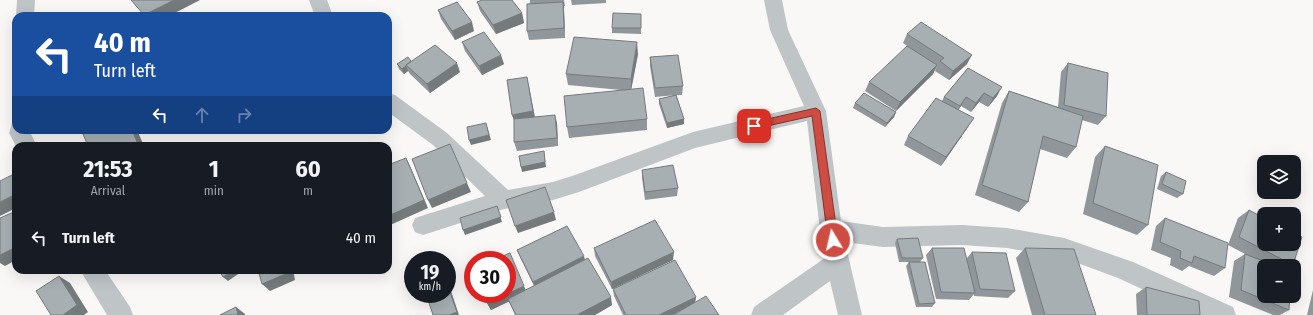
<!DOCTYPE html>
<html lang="en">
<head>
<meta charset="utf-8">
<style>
  body { margin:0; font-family:"Fira Sans Condensed",sans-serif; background:#242831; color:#f1f3f6; height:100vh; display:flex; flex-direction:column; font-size:15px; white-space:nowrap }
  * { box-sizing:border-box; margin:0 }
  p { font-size:13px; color:#9ea1a6 }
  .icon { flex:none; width:22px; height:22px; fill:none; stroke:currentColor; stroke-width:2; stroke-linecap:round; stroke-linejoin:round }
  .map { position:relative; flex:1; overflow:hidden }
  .panel { position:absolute; left:12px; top:142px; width:380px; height:132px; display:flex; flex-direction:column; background:#171b24; border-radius:12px; box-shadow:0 4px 16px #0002 }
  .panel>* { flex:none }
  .banner { position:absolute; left:12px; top:12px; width:380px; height:122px; border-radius:12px; box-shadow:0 4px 16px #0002; background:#1a4fa0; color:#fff; overflow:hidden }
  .fabs { position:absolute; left:1257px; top:155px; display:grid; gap:8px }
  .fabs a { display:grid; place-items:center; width:44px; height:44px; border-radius:8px; background:#171b24; box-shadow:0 4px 16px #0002; font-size:20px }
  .speed { position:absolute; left:404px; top:251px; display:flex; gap:8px; font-size:20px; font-weight:700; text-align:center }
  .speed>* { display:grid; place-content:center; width:52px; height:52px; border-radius:50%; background:#171b24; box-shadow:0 4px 16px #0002; line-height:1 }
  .speed small { font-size:10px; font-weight:400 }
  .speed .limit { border:6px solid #d22; background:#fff; color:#111 }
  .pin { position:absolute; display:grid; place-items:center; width:34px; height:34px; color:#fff; margin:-17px; border-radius:8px; box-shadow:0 2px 6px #0006 }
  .me { position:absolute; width:44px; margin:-22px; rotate:351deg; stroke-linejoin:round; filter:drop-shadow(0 0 3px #0008) }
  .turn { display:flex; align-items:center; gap:14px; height:84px; padding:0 16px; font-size:18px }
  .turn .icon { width:52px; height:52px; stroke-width:2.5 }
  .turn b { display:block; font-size:28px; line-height:34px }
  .lanes { display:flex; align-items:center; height:38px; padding:0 16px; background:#0003; justify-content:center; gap:20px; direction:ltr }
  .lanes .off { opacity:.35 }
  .eta { display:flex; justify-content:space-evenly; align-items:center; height:68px; text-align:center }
  .eta b { font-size:24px; font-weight:700; line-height:28px }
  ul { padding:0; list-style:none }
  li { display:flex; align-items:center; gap:12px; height:56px; padding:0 16px }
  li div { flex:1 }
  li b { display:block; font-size:15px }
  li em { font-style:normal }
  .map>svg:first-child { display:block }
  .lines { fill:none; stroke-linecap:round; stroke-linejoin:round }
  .minor { fill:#bfc4c6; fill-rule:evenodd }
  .wall { fill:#90969a }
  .shaded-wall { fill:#757a7d }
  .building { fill:#a7afb3; stroke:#757a7d }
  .route { fill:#ce4d42; stroke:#86322b }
</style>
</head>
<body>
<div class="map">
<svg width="1313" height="315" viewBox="0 0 1313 315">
  <rect width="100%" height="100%" fill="#f9f8f7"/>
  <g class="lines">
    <g class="minor">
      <path d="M17,0H35L34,16H16Z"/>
      <path d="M309,0H327L333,16H315Z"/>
      <path d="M764,0H782L788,30L826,111L841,221L883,227L962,225L1007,228L1064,238L1133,262L1233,307L1236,315H1198L1118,278L1064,258L1007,248L962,245L883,247L845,242L862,315H838L830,281L783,315H751L754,307L825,258L820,230L807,121L695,148L579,192L553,200L504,209L423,235L415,232L412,225L415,218L485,196L433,145L388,112V93L395,95L447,133L508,190L553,182L575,175L693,132L804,106L770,30Z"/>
      <path d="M16,123V130H29L37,146H16L9,133L12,124Z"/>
      <path d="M80,270H105L130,307L133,315H107Z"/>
    </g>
  </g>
  <g class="wall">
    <path d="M530,0H564L565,6H564L565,38L529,40L527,31L530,4Z"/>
    <path d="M571,0H606V3L572,5Z"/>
    <path d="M477,2L522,13L524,23L496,34L480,11Z"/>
    <path d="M438,10L474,31L455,40L441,19Z"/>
    <path d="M641,14V34L612,33V28Z"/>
    <path d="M907,34L967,64L949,80L935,71L937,66L933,74L896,111L865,91L869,82L914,51L903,43Z"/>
    <path d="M462,42L504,64L482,75L465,51Z"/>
    <path d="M638,54L631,89L647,119V130L569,138L567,127L621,90L568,85L566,74Z"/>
    <path d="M650,57L683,86L682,95H676L684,119V124L667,128L659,104V99L676,95L655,97L650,66Z"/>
    <path d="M411,61L460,72L430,93L410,74L408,71L404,74L399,69L397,64Z"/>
    <path d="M1068,63L1106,116L1098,125L1082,120L1076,147L1067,158L1040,149L1028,202L1019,212L975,195L1002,103L1009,91L1058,107L1061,72Z"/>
    <path d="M968,68L997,96L988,107L979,102L971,112L961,106L958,110L968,127L941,166L904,145L908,136L942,101L944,97Z"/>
    <path d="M529,86L535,117L557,123L558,146L517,151L514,142V119L512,115Z"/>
    <path d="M855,103L896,112L894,117L885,127L853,108Z"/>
    <path d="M1105,146L1148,225L1137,235L1083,214L1095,157Z"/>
    <path d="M642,170L678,188L677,196L645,200L642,178Z"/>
    <path d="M1166,172L1183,194L1177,198L1157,189L1161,176Z"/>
    <path d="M1249,210L1293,265L1292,266H1264L1289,310L1280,315H1273L1229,297L1234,261L1245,254L1228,245L1238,218Z"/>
    <path d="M1165,218L1225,268L1214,276L1189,266L1182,271L1170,265L1171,258L1151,250L1156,226Z"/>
    <path d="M897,239L923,258L920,262H899L895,243Z"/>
    <path d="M594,248L673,260L612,289L595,256Z"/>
    <path d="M932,248L967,258L972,252L1015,291L1008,298L974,296V294L969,300L936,299L926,255Z"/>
    <path d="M1025,248L1096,315H1032L1016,258Z"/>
    <path d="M517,250L585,259L612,305L595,315H515L509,301L491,310L487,303L526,290L534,286L520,257Z"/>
    <path d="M909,262L935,303L932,307H916L906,266Z"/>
    <path d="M1146,287L1200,315H1137L1136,294Z"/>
    <path d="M613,289L696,297L695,302L672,315H623L614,296Z"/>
    <path d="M1313,290V315H1307Z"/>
  </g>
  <g class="shaded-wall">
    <path d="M174,0H200L169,16H145L144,15Z"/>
    <path d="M563,2L564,11L565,38L564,28Z"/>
    <path d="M522,13L524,23L496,34L493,25Z"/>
    <path d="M472,22L474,31L455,40L452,31Z"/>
    <path d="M637,42L638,54L631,91V79Z"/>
    <path d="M501,55L504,64L482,75L479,66Z"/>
    <path d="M972,55L967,64L949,80L953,71Z"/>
    <path d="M457,63L460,72L430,93L427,84Z"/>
    <path d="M937,65L933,74L896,111L900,102Z"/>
    <path d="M406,66L408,71L404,74L402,69Z"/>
    <path d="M527,77L535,119L515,123L512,115Z"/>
    <path d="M1002,87L997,96L988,107L993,98Z"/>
    <path d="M984,93L979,102L971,112L976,103Z"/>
    <path d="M966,97L961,106L955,115L960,106Z"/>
    <path d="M896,112L894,117L885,127L887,123Z"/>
    <path d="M555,115L557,123L558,146L557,138Z"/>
    <path d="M974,118L968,127L941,166L946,157Z"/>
    <path d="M684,119V124L667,128V123Z"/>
    <path d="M486,123L491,140L471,145L469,140Z"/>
    <path d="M132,130H137L144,146H133Z"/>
    <path d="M158,130H170L162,134Z"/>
    <path d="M544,151L546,167L522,172L521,167Z"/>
    <path d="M406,158L410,166L428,208L388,226V216Z"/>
    <path d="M467,183L471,192L432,208L428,200Z"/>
    <path d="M16,194V208L0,216V202Z"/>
    <path d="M497,206L502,222L465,235L463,230Z"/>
    <path d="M554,212L556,220L518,233L515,226Z"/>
    <path d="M16,247V260L5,266L0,263V255Z"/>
    <path d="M674,252L673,260L612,289L611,282Z"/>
    <path d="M584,256L586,264L536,289L533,282Z"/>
    <path d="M234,270H244L228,281L223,277Z"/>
    <path d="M287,270H293L295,280L270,291L262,284Z"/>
    <path d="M59,276L70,283L88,312L84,315H63Z"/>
    <path d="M447,279L459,315H449Z"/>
    <path d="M524,286L527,293L491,310L487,303Z"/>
    <path d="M611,297L612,305L595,315H577Z"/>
    <path d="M696,297L695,303L672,315H659Z"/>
    <path d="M236,307L245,314V315H238Z"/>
  </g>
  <g class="building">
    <path d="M131,0H174L144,15Z"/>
    <path d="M482,0H512L522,13L493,25L477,2Z"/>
    <path d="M457,2L472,22L452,31L438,10Z"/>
    <path d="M563,2L564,28L527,31V4Z"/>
    <path d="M613,13L641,14V28H612Z"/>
    <path d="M921,22L972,55L953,71L940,61L944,58L907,34Z"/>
    <path d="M484,32L501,55L479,66L462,42Z"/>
    <path d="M574,37L637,42L631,79L566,74Z"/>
    <path d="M435,45L457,63L427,84L406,65Z"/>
    <path d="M907,46L937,65L900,102L869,82Z"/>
    <path d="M678,55L683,86L655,88L650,57Z"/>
    <path d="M408,57L411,61L406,65V66L402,69L397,64Z"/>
    <path d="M1068,63L1108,73L1106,116L1064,105Z"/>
    <path d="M968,68L1002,87L993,98L984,93L976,103L966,97L960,106L944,97Z"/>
    <path d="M527,77L533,111L512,115L507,80Z"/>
    <path d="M643,88L647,119L567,127L564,96Z"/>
    <path d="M1009,91L1083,116L1076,147L1043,136L1028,202L982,185Z"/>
    <path d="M864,93L896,112L887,123L855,103Z"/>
    <path d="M676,95L684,119L667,123L659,99Z"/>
    <path d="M936,98L974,118L946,157L908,136Z"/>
    <path d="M555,115L557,138L514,142V119Z"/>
    <path d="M486,123L489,135L469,140L467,127Z"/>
    <path d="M91,130H132L138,144L133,146H88L83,134Z"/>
    <path d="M450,144L467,183L428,200L412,159Z"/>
    <path d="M1105,146L1158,165L1148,225L1093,203Z"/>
    <path d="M544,151L545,162L521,167L519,156Z"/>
    <path d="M406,158L424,200L388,216V165Z"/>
    <path d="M673,165L678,188L645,192L642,170Z"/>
    <path d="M1166,172L1186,181L1183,194L1162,184Z"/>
    <path d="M16,173V194L0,202V181Z"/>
    <path d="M545,187L554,212L515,226L506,200Z"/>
    <path d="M497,206L501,217L463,230L460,218Z"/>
    <path d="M1249,210L1264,218V244H1294V233L1302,237L1293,265L1239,237Z"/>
    <path d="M16,211V247L0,255V218Z"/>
    <path d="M1165,218L1228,243L1225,268L1194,256L1192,263L1180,258L1181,251L1160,242Z"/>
    <path d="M655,220L674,252L611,282L594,248Z"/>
    <path d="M567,226L584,256L533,282L517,250Z"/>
    <path d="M918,238L923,258H902L897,239Z"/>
    <path d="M932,248H964L975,293L941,292Z"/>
    <path d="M1025,248L1074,249L1096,315H1045Z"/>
    <path d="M972,252L1006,253L1015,291L980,289Z"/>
    <path d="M510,253L524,286L507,294V260H493Z"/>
    <path d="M1245,254L1276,266H1264V296H1290L1289,310L1241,290Z"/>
    <path d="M588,258L611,297L577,315H516L508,299Z"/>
    <path d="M675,260L696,297L659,315H626L613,289Z"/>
    <path d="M909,262H925L935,303L919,304Z"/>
    <path d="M219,270H234L223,277Z"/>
    <path d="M258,270H287L288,273L262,284Z"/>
    <path d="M59,276L77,305L63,315H51L36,291Z"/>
    <path d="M447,284L457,312L449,315H433L426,294H447Z"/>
    <path d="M1146,287L1199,301L1200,315H1147Z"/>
    <path d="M484,294H507L487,303Z"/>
    <path d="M706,296L719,315H673Z"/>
    <path d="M236,307L238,315H220Z"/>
  </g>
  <path class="route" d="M816,108L820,111L838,240L837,244L833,245L830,244L828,240L812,116L754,129L750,126L754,122Z"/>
</svg>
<div class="fabs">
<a><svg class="icon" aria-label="layers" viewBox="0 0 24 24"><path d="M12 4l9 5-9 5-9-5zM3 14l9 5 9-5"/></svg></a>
<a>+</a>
<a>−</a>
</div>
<div class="speed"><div>19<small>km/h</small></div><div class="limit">30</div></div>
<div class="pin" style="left:754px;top:126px;background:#d93025"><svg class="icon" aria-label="arrive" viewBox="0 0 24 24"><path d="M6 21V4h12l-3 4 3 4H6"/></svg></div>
<svg class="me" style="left:833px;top:240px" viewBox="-20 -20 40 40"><circle r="17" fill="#ce4d42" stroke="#fff" stroke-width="3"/><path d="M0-11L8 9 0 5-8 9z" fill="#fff"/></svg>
<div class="banner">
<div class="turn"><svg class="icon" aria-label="left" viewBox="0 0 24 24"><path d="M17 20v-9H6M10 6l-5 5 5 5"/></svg><div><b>40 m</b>Turn left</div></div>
<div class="lanes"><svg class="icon" aria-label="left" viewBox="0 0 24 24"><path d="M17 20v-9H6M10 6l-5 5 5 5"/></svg><svg class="icon off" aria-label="ahead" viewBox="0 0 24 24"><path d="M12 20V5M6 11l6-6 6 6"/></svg><svg class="icon off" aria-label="right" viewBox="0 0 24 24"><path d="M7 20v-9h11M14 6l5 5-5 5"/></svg></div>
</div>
<section class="panel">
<div class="eta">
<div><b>21:53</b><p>Arrival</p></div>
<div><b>1</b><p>min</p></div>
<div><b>60</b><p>m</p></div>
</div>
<ul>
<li><svg class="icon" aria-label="left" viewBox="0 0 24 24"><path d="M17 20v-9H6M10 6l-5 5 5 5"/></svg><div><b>Turn left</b></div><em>40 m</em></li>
</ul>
</section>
</div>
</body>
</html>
